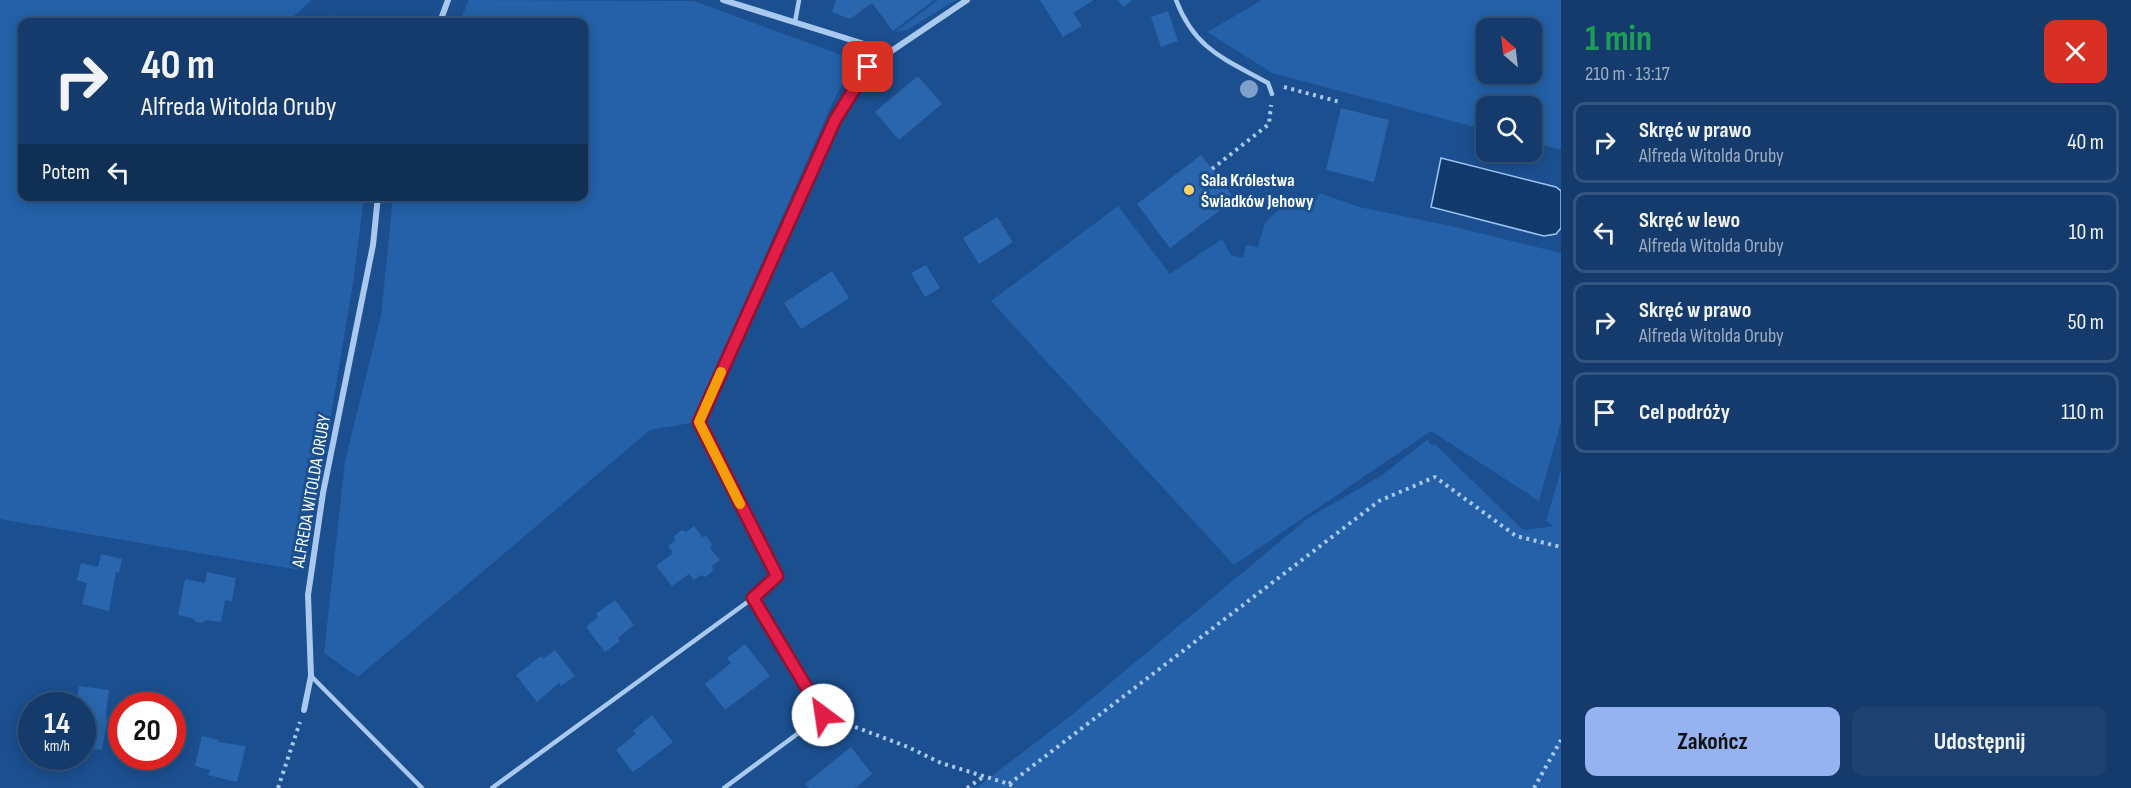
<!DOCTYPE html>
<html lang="pl">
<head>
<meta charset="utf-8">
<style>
  body { margin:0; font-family:"Sofia Sans Condensed",sans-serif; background:#1d4271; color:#f1f3f6; height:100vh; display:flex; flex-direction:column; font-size:22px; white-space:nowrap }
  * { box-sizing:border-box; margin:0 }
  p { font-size:20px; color:#9dadc1 }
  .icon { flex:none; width:33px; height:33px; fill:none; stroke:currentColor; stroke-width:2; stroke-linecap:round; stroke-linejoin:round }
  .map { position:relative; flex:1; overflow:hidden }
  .sheet { display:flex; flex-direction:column; background:#143b6b; width:570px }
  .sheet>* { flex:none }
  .top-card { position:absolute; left:18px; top:18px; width:570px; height:183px; border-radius:12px; box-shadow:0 3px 15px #0003,0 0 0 2px #33557e; background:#143b6b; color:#f1f3f6; overflow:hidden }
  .needle { width:39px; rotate:332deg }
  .tools { position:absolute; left:1476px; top:18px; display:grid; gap:12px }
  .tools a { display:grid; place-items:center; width:66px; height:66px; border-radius:12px; background:#143b6b; box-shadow:0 3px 15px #0003,0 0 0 2px #33557e; font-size:30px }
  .speed { position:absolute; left:18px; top:692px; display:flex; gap:12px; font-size:30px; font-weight:700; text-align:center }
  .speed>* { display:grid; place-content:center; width:78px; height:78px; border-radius:50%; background:#143b6b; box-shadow:0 3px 15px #0003,0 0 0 2px #33557e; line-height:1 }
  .speed small { font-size:15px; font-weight:400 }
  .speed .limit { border:9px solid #d22; background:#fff; color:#111 }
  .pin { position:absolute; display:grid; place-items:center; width:51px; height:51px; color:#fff; margin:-26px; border-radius:12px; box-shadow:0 3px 9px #0006 }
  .me { position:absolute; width:66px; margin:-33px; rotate:329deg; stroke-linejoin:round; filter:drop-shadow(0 0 4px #0008) }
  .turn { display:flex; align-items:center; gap:21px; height:126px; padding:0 24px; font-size:27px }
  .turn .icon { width:78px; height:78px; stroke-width:2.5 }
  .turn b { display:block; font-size:42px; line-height:51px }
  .then { display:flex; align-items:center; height:57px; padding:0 24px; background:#0003; gap:12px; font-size:22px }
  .round { display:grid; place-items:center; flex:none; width:63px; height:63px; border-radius:12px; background:#1d4271 }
  .summary { display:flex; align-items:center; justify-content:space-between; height:102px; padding:0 24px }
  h1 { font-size:36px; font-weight:700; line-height:45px; color:#1e9e55 }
  .cta { display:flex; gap:12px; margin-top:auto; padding:12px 24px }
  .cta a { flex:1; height:69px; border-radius:12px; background:#95b2f1; color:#111; font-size:24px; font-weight:700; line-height:69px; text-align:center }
  .cta a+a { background:#1d4271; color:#f1f3f6 }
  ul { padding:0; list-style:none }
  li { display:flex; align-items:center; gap:18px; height:81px; margin:0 12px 9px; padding:0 12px; border:3px solid #33557e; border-radius:12px }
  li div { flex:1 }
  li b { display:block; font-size:22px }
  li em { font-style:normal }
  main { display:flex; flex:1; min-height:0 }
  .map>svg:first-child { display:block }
  .green { fill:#2461a8; fill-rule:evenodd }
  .water { fill:#123a6d; stroke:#9cc4f0; stroke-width:1.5 }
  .building { fill:#2a66ad }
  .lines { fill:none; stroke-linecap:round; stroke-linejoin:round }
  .path { stroke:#a9c9ee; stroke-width:4; stroke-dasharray:3 4.5; stroke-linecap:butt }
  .service { stroke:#a9c9ee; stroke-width:4.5 }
  .minor { stroke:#a9c9ee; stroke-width:6 }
  .tree { fill:#7ea0ca }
  .route-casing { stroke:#92132f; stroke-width:15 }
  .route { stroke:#e11d48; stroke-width:10 }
  .slow { stroke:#f59e0b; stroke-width:10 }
  .poi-dot { fill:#ffd166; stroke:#1b4f8f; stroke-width:2 }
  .labels { text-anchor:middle; stroke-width:6; stroke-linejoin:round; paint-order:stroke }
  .poi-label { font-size:18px; font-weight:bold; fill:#fff; stroke:#1b4f8f; text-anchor:start }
  .street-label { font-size:18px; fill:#fff; stroke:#1b4f8f }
</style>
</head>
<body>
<main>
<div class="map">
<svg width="1561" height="788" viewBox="0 0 1561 788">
  <rect width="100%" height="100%" fill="#1b4f8f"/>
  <g class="green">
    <path d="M0,0H312L287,22H22V196L364,197L353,283L305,571L0,519Z"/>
    <path d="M469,0L694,1L855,60L832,104L691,423L650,430L358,677L324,653L345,461L381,316L393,197L584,196V22H459Z"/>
    <path d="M938,0H956L907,30L895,32Z"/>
    <path d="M1262,0H1561V150L1532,142V106H1486V130L1272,73L1207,32ZM1486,28H1532V74H1486Z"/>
    <path d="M1320,193L1359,207L1451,226L1561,253V422L1539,501L1431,431L1234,565L991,301L1118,206L1170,274L1222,239L1231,255L1243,258L1246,245L1258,247L1265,222L1282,207C1302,210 1307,210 1320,193Z"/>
    <path d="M1427,440L1432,446L1435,444L1523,530L1554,526L1546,521L1561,470V788H976L1078,710L1308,518L1381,476Z"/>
  </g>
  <path class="water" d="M1441,158L1556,187L1561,191V228L1556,234L1544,236L1431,207Z"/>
  <g class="building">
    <path d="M836,0H934L893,31L872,3L850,19L832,12Z"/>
    <path d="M1040,0H1094L1073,13L1082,26L1063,37Z"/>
    <path d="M1118,0H1133L1123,7Z"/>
    <path d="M1168,11L1178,41L1161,47L1151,17Z"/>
    <path d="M333,15L341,22H325Z"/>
    <path d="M918,76L942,104L899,140L875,112Z"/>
    <path d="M1341,108L1389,120L1374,182L1326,170Z"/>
    <path d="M1201,155L1235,199L1170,248L1137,204Z"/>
    <path d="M997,217L1013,242L979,264L963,238Z"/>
    <path d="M926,265L940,288L925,297L911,273Z"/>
    <path d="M832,271L849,298L801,329L784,303Z"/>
    <path d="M694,526L702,537L706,536L712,544L710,548L720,560L712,566L713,571L705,577L701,575L694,580L689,574L672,586L656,566L673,553L668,546L675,541L674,536L682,530L686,532Z"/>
    <path d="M101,554L122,559L119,573L116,572L109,611L82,604L87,583L77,580L81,563L98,567Z"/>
    <path d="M207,572L236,578L232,601L225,600L221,622L206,620L202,623L196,622L193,618L178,615L185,579L205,583Z"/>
    <path d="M615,600L634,625L618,638L620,641L605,652L586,627L598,617L596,614Z"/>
    <path d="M745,644L770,676L725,710L705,684L731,663L727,658Z"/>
    <path d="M555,650L575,676L561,686L559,683L537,702L516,675L541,656L543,659Z"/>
    <path d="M79,686L109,690L106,712L107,721L102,750L82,747V705H76Z"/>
    <path d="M652,715L673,742L633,772L616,750L636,734L633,731Z"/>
    <path d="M202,736L219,740L218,742L246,746L237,782L208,775L210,770L195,766Z"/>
    <path d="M851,747L872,774L855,788H809L805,784Z"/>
  </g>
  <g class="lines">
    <g class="path">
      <path d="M1284,87L1340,102"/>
      <path d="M1212,169L1269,124L1271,105"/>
      <path d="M834,719L908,747L941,763L1009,784L1016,788"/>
      <path d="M1009,784L1379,501L1435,477L1516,536L1561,547"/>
      <path d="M278,788L300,722"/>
      <path d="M967,788L983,777"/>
      <path d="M1534,788L1561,740"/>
    </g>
    <g class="service">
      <path d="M1176,0C1195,50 1225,59 1268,83L1272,94"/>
      <path d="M795,22L799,0"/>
      <path d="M311,676L422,788"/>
      <path d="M492,788L753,598L823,715L724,788"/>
    </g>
    <g class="minor">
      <path d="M723,0L890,52L967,0"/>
      <path d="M440,22L448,0"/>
      <path d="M753,598L777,576L699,422L835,120L879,49"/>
      <path d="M304,710L311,676L308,595L323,493L373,245L378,196"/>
    </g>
  </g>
  <circle class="tree" cx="1249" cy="89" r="9"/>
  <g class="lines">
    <defs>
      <path id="route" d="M823,715L753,598L777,576L699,422L835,120L868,67"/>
    </defs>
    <use href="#route" class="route-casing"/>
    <use href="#route" class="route"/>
    <path class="slow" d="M721,372L699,422L740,504"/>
  </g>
  <circle class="poi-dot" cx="1189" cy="190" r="6"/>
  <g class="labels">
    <g class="poi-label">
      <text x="1201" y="186">Sala Królestwa<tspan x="1201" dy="21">Świadków Jehowy</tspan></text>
    </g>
    <g class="street-label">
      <text transform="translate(311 491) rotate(-80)" y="6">ALFREDA WITOLDA ORUBY</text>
    </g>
  </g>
</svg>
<div class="tools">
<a><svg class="needle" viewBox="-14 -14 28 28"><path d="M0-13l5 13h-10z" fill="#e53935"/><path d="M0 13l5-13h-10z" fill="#9dadc1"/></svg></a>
<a><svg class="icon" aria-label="search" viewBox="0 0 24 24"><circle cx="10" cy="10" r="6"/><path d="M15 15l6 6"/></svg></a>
</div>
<div class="speed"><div>14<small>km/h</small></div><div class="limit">20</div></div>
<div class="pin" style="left:868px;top:67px;background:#d93025"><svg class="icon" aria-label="arrive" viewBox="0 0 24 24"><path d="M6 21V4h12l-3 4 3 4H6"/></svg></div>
<svg class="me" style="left:823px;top:715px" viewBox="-20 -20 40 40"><circle r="19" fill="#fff"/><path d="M0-13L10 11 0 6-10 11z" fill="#e11d48"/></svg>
<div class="top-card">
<div class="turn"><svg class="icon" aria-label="right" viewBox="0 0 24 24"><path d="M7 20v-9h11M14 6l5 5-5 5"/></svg><div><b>40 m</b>Alfreda Witolda Oruby</div></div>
<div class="then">Potem<svg class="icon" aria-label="left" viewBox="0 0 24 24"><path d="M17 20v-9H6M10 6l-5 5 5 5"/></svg></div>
</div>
</div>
<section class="sheet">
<div class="summary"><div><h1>1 min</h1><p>210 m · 13:17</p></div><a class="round" style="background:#d93025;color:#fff"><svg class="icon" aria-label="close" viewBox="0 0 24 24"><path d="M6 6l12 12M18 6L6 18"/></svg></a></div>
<ul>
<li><svg class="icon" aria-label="right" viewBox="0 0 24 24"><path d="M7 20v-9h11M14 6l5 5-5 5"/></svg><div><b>Skręć w prawo</b><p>Alfreda Witolda Oruby</p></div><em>40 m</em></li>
<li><svg class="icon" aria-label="left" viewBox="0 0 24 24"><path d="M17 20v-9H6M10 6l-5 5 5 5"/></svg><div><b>Skręć w lewo</b><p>Alfreda Witolda Oruby</p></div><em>10 m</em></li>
<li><svg class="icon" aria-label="right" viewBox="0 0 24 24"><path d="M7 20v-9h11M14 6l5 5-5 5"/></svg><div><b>Skręć w prawo</b><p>Alfreda Witolda Oruby</p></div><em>50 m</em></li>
<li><svg class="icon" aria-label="arrive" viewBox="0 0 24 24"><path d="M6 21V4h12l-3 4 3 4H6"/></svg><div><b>Cel podróży</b></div><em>110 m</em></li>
</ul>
<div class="cta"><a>Zakończ</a><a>Udostępnij</a></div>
</section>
</main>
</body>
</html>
